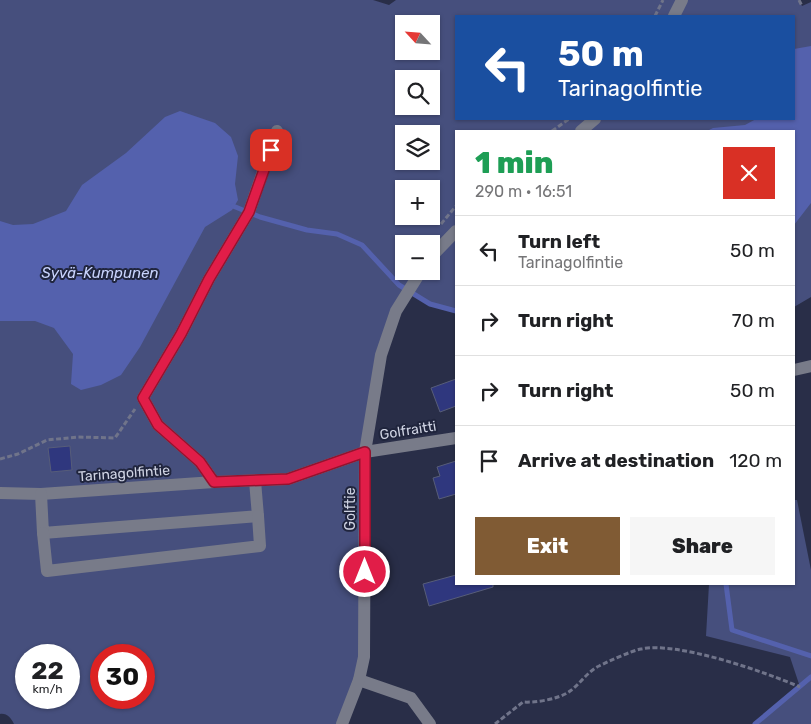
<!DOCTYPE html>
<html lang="en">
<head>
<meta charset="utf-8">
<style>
  body { margin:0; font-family:Rubik,sans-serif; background:#f6f6f6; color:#202124; height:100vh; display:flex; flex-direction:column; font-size:19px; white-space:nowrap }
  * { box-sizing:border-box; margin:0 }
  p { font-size:16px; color:#757577 }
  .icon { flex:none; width:28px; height:28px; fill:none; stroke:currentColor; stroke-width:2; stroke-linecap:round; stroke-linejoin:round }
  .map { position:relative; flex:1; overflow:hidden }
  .panel { position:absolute; left:455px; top:130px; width:340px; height:455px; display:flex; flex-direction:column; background:#fff; border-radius:0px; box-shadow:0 1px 4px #0004 }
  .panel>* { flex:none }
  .top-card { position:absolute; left:455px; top:15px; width:340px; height:105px; border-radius:0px; box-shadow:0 1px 4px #0004; background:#1a4fa0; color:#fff; overflow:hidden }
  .needle { width:32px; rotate:296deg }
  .controls { position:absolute; left:395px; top:15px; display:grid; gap:10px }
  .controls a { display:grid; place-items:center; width:45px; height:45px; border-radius:0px; background:#fff; box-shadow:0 1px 4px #0004; font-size:25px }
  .speed { position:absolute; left:15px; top:644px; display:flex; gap:10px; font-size:25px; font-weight:700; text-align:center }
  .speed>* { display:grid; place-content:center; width:65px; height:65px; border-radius:50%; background:#fff; box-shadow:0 1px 4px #0004; line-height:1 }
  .speed small { font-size:12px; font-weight:400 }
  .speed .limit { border:8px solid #d22; background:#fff; color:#111 }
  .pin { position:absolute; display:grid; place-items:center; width:42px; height:42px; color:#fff; margin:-21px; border-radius:10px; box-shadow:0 2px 8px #0006 }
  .me { position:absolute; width:55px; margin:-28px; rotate:0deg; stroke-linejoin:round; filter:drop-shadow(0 0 4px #0008) }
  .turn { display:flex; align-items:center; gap:18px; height:105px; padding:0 20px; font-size:22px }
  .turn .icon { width:65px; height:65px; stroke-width:2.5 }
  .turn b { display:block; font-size:35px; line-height:42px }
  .round { display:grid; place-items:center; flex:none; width:52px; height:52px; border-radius:0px; background:#f6f6f6 }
  .headline { display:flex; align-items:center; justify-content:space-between; height:85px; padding:0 20px }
  h1 { font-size:30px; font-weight:800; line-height:38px; color:#1e9e55 }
  .primary-button { display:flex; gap:10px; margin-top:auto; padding:10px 20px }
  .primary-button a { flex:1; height:58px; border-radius:0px; background:#805b34; color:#fff; font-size:20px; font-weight:800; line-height:58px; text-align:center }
  .primary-button a+a { background:#f6f6f6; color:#202124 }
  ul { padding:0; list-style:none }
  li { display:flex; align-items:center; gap:15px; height:70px; padding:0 20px; border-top:1px solid #e0e0e0 }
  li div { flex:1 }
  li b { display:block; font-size:19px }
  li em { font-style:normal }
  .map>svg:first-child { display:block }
  .green { fill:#464f7d; fill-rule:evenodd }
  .water { fill:#5461ad }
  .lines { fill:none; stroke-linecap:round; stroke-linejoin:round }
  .stream { stroke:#5461ad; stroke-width:5 }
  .building { fill:#2f377e; stroke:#575d79 }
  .path { stroke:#70748a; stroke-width:3; stroke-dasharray:5 2.5; stroke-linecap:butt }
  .minor { stroke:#787b89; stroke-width:12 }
  .route-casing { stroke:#92132f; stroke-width:12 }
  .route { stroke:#e11d48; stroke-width:9 }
  .labels { text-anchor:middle; stroke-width:4; stroke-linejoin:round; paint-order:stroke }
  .street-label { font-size:14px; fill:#cfd3e3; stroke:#20253d }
  .water-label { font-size:15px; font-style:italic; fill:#c9d4fe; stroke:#20253d }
</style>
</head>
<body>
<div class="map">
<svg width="811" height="724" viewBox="0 0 811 724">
  <rect width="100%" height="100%" fill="#292e48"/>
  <g class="green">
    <path d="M0,0H373L389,5L396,0H799L802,6L811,2V297L794,307V131H456V311L430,304L409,291L396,311L365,452L364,657L342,724H14C11,718 7,713 0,714ZM456,16H794V119H456ZM404,24H431V51H404ZM404,79H431V106H404ZM404,134H431V161H404ZM404,189H431V216H404ZM404,244H431V271H404ZM26,655H69V698H26ZM101,655H144V698H101Z"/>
    <path d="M794,500H797L811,570V724H755L800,687L790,657L706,636L709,584H794Z"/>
  </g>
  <g class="water">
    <path d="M811,46V203L794,225V131H707L713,128L745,125L756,119H794V49Z"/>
    <path d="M180,111L215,123L231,137L238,156L235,184L238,200L232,210L205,227L140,347L121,375L101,385L81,390L71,384L73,354L54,328L35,321H0V221L13,225L33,224L66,211L82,185L126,153L165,117Z"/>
  </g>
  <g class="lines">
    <g class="stream">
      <path d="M233,206L260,217L307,230L337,234L362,245L399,285L430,304L456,311"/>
      <path d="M726,584L732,630L811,656"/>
      <path d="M755,724L811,677"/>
    </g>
  </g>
  <g class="building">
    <path d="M456,379V406L440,412L431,388Z"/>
    <path d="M70,446L72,470L51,472L48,448Z"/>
    <path d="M456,461V494L439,499L433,478L440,476L437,467Z"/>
    <path d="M456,575V584H493V587L429,606L423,584Z"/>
  </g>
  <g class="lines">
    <g class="path">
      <path d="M799,0L802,6"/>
      <path d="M655,16L663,0"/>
      <path d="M552,131L569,119"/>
      <path d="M441,224L456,206"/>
      <path d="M0,459L18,454L47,440L78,437L115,438L135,409"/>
      <path d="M495,724L523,702C535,703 560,699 570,691C580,684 588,671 599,666C609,661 631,651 641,649C677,641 765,672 800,687"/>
    </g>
    <g class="minor">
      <path d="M674,16L682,0"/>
      <path d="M581,131L595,119"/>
      <path d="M431,257L456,231"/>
      <path d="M794,370L811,366"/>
      <path d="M214,482L200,462L158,425L143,398L181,334L209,279L249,212L277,131"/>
      <path d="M0,493L41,494L214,482L288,479L365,452L456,438"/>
      <path d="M41,494L43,533L258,516L255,481"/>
      <path d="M43,533L47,571L260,546L258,516"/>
      <path d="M359,680L411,698L430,724"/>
      <path d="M342,724L359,680L364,657L365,452L381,355L396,311L421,271"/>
    </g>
  </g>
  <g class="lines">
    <defs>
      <path id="route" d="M271,150L249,212L209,279L181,334L143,398L158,425L200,462L214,482L288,479L365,452V572"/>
    </defs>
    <use href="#route" class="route-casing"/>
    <use href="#route" class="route"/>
  </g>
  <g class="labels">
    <g class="street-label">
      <text transform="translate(408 430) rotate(-9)" y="5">Golfraitti</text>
      <text transform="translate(124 473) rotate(-4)" y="5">Tarinagolfintie</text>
      <text transform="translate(350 509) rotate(-90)" y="5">Golftie</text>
    </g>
    <g class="water-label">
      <text x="100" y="278">Syvä-Kumpunen</text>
    </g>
  </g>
</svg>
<div class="controls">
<a><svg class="needle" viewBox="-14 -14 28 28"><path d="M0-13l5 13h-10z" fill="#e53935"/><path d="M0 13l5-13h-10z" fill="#757577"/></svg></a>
<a><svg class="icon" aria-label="search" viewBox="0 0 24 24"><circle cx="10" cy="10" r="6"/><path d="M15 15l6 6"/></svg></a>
<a><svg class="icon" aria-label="layers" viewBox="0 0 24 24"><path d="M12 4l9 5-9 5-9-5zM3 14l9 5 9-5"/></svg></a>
<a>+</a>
<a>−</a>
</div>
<div class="speed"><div>22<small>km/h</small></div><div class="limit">30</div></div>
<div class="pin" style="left:271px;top:150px;background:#d93025"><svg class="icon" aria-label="arrive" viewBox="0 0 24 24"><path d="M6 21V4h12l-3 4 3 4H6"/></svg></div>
<svg class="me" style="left:365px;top:572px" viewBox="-20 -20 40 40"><circle r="17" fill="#e11d48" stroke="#fff" stroke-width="3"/><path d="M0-11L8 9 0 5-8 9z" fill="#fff"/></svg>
<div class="top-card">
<div class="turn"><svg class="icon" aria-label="left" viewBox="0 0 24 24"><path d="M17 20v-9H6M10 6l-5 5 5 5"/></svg><div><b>50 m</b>Tarinagolfintie</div></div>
</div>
<section class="panel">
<div class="headline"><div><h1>1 min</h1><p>290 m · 16:51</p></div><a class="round" style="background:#d93025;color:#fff"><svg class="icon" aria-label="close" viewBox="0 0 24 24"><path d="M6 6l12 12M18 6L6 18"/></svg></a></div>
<ul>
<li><svg class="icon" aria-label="left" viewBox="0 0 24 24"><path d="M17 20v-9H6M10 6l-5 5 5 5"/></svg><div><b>Turn left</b><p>Tarinagolfintie</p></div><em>50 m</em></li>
<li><svg class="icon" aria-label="right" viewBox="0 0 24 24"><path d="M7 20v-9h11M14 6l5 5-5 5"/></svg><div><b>Turn right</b></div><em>70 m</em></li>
<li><svg class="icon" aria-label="right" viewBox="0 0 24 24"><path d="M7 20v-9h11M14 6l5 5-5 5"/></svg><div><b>Turn right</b></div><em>50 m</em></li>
<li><svg class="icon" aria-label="arrive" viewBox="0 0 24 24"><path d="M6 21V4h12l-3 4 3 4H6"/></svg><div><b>Arrive at destination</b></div><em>120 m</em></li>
</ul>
<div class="primary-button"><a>Exit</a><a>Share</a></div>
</section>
</div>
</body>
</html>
